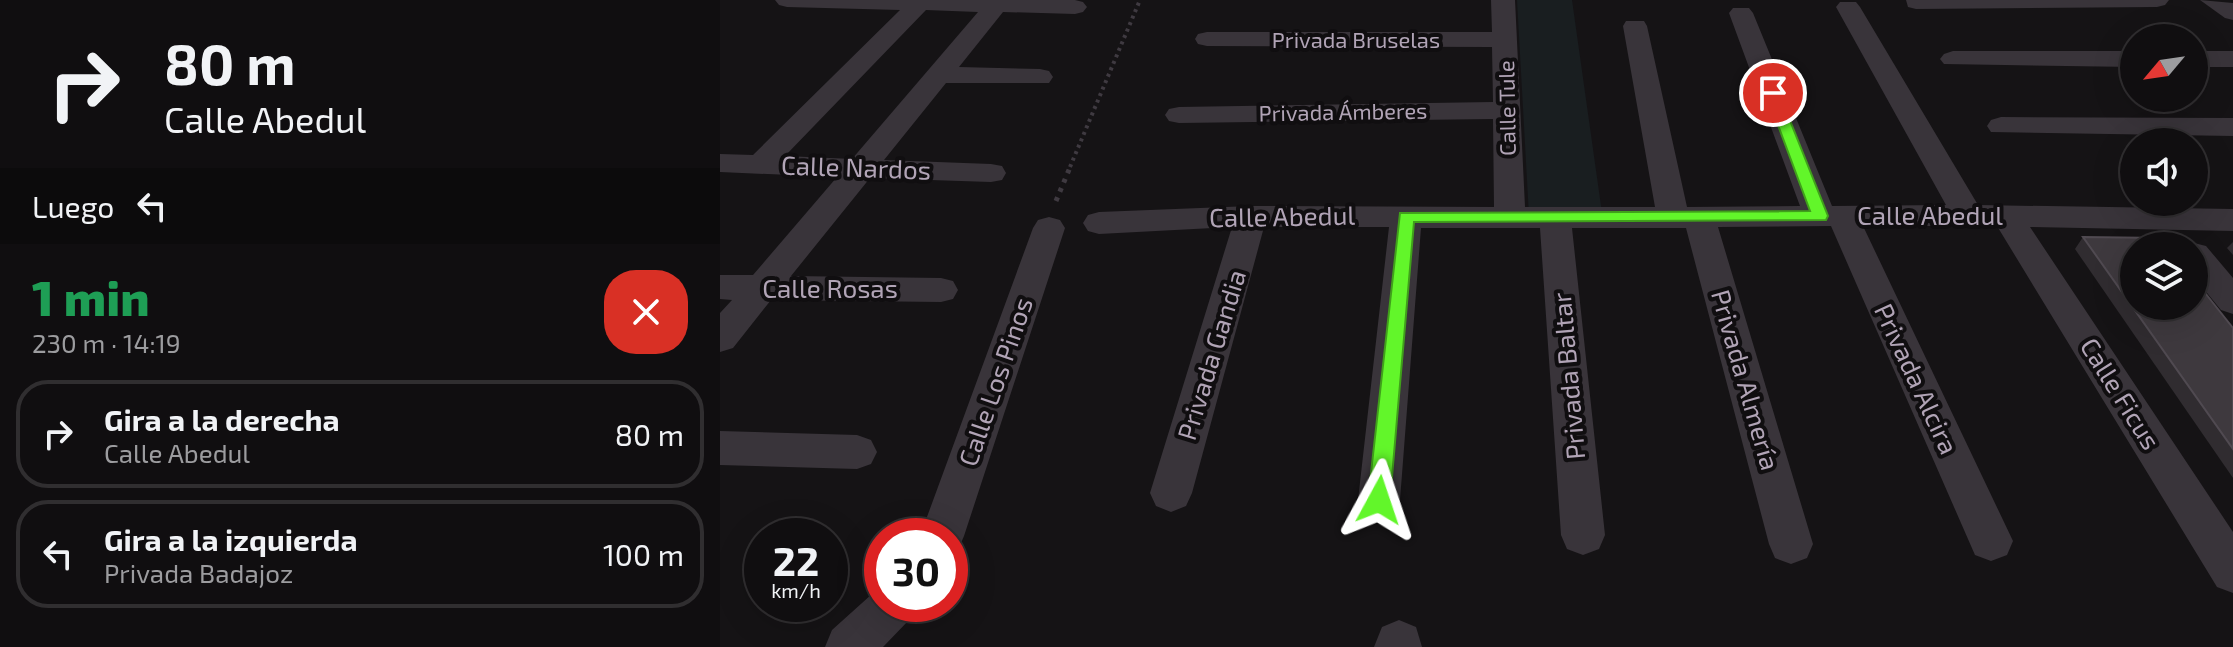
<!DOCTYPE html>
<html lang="es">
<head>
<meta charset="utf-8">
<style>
  body { margin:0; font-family:"Exo 2",sans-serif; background:#1e1c1e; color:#f1f3f6; height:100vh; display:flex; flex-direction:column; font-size:30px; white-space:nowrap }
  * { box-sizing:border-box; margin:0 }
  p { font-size:26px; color:#9c9c9f }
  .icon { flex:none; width:44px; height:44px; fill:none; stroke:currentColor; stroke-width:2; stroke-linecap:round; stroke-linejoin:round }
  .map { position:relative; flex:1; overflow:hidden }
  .drawer { display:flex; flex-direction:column; background:#100e10; width:720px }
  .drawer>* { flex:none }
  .hud { background:#100e10; color:#f1f3f6; overflow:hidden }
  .needle { width:52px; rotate:241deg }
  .fabs { position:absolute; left:1400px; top:24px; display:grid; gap:16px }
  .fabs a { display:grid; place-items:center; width:88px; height:88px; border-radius:50%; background:#100e10; box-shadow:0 8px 32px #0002,0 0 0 2px #302e30; font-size:40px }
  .speed { position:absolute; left:24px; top:518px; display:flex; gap:16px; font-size:40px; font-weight:700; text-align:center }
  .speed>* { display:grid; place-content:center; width:104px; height:104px; border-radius:50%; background:#100e10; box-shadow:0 8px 32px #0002,0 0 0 2px #302e30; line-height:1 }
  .speed small { font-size:20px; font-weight:400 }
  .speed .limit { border:12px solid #d22; background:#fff; color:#111 }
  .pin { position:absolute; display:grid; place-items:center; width:68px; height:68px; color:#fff; margin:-34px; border:4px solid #fff; border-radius:50%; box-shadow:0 2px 8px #0007 }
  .me { position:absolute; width:88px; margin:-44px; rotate:5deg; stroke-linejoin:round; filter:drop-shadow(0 0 6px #0008) }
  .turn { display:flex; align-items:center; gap:28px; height:168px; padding:0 32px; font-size:36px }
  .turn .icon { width:104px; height:104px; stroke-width:2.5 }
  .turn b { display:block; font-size:56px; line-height:68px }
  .then { display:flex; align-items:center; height:76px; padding:0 32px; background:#0003; gap:16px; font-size:30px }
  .round { display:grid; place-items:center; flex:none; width:84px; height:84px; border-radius:32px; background:#1e1c1e }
  .summary { display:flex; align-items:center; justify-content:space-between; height:136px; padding:0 32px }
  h1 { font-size:48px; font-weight:800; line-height:60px; color:#1e9e55 }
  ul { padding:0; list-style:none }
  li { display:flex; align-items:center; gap:24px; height:108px; margin:0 16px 12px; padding:0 16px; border:4px solid #302e30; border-radius:32px }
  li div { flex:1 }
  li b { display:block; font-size:30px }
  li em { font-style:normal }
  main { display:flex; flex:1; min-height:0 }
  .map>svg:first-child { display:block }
  .green { fill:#191e20 }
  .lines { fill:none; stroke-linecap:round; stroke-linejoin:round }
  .path-far1 { stroke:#3f3a41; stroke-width:4; stroke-dasharray:3 4; stroke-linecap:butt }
  .path { stroke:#3f3a41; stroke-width:5; stroke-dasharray:4 6; stroke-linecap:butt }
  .street { fill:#39343a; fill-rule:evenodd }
  .wall { fill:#302c30 }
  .building { fill:#3e393e; stroke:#504a51; stroke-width:2 }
  .route { fill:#62f62a; stroke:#40a01b; stroke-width:2 }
  .labels { text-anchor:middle; stroke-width:8; stroke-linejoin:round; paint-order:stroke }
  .far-street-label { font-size:22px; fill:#b1a4b6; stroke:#100e10 }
  .street-label { font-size:26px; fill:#b1a4b6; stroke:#100e10 }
</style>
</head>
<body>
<main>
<section class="drawer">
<div class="hud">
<div class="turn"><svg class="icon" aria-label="right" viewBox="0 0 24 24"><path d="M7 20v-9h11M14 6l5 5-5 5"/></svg><div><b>80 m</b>Calle Abedul</div></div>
<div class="then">Luego<svg class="icon" aria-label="left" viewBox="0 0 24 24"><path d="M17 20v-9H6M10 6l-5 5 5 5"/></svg></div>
</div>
<div class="summary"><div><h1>1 min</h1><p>230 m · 14:19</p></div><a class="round" style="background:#d93025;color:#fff"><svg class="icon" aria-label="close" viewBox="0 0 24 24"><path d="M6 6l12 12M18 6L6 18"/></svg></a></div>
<ul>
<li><svg class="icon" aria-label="right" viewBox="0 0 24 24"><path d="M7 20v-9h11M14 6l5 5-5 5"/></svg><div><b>Gira a la derecha</b><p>Calle Abedul</p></div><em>80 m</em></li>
<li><svg class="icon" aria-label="left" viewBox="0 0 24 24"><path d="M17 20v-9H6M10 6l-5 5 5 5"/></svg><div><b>Gira a la izquierda</b><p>Privada Badajoz</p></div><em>100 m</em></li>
</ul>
</section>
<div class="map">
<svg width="1513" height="647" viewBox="0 0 1513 647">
  <rect width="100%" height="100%" fill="#151315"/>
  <path class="green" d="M797,0H852L883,220L809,216Z"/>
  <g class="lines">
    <path class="path-far1" d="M350,167L420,0"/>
    <path class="path" d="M336,201L351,165"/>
    <g class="street">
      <path d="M55,0H355L363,2L367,7L363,12L355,14L283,12L239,67L320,69L329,71L333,77L329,83H226L164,160L271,164L282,166L286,173L282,180L271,182L150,178L71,276L221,278L233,281L238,290L233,299L221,302L51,300L13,348L0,352V313L12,300L0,299V275H33L117,177L0,172V154L33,155L180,10L67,7L59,5ZM206,10L258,12L132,159L65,156Z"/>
      <path d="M771,0H795L805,207H935L903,26L906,21H924L927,26L967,207L1080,206L1009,13L1013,8H1029L1033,13L1112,206L1226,205L1116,7L1120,2H1136L1140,7L1258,205L1513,209V231L1310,227L1513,532V593L1497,587L1277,226H1143L1293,541L1287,555L1271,561L1255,555L1111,226L998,227L1093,544L1087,558L1071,564L1055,558L1049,544L966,228H852L885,535L879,549L863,555L847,549L841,535L820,228H701L680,500L674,513L659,519L644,513L638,500L669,227H544L472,493L466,506L451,512L436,506L430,493L512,227L379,234L368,231L363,223L368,215L379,212L531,206L774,207L773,119L459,123L449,121L445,115L449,109L459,107L773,102L772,47L487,46L478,44L475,39L478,34L487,32H772Z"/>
      <path d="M1186,0H1449L1445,5L1437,7L1196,9L1188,7Z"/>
      <path d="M1480,0L1513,3V20L1505,18Z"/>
      <path d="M1233,51H1414V67L1224,64L1220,59L1224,54Z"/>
      <rect x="1474" y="51" width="39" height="16"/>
      <path d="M1281,117L1513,118V136L1271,132L1267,126L1271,120Z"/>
      <path d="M329,217L340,220L345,228L244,536L238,550L230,553V536H200L313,228L318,220Z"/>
      <path d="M1474,243L1486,246L1513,278V314L1501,310L1474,277V246H1462Z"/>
      <path d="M0,431L137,435L151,440L157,452L151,464L137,469L0,465Z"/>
      <path d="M162,585V604H195L189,620L163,647H105L112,630Z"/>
      <path d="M679,620L696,627L702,647H654L662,627Z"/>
    </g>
  </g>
  <g class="wall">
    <path d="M1363,237L1513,328V478L1355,249Z"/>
    <path d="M1513,242V255L1507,248Z"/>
  </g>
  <path class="building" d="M1363,237L1441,238L1448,246H1414V306H1474V279L1513,328V449Z"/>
  <path class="route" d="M1053,89L1059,93L1108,216L1106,220L694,222L670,500L667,506L659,509L651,506L648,500L680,213L1090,211L1046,93Z"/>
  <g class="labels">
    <g class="far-street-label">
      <text x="636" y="48">Privada Bruselas</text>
      <text transform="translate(787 108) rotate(-91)" y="8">Calle Tule</text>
      <text transform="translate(623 112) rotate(-1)" y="8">Privada Ámberes</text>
    </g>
    <g class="street-label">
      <text transform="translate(136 168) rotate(2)" y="9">Calle Nardos</text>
      <text x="1210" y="225">Calle Abedul</text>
      <text transform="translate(562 217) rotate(-1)" y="9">Calle Abedul</text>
      <text x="110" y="298">Calle Rosas</text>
      <text transform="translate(492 355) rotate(-73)" y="9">Privada Gandia</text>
      <text transform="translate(849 376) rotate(-95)" y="9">Privada Baltar</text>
      <text transform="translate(1196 379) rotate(65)" y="9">Privada Alcira</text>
      <text transform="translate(1025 380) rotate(74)" y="9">Privada Almería</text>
      <text transform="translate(276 382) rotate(-71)" y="9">Calle Los Pinos</text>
      <text transform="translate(1400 394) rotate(58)" y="9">Calle Ficus</text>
    </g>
  </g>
</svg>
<div class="fabs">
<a><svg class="needle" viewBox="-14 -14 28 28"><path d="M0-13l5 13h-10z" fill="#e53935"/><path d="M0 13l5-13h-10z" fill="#9c9c9f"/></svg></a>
<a><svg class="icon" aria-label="sound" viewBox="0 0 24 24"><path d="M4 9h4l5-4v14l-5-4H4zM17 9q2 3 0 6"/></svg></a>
<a><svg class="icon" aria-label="layers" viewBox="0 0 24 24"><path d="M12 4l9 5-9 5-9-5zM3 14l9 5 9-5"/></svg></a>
</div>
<div class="speed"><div>22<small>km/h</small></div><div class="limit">30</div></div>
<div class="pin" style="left:1053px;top:93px;background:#d93025"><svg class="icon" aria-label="arrive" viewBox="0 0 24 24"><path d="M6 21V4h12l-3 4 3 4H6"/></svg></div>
<svg class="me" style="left:659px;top:500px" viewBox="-20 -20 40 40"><path d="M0-17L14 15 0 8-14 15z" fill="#62f62a" stroke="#fff" stroke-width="4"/></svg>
</div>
</main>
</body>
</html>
